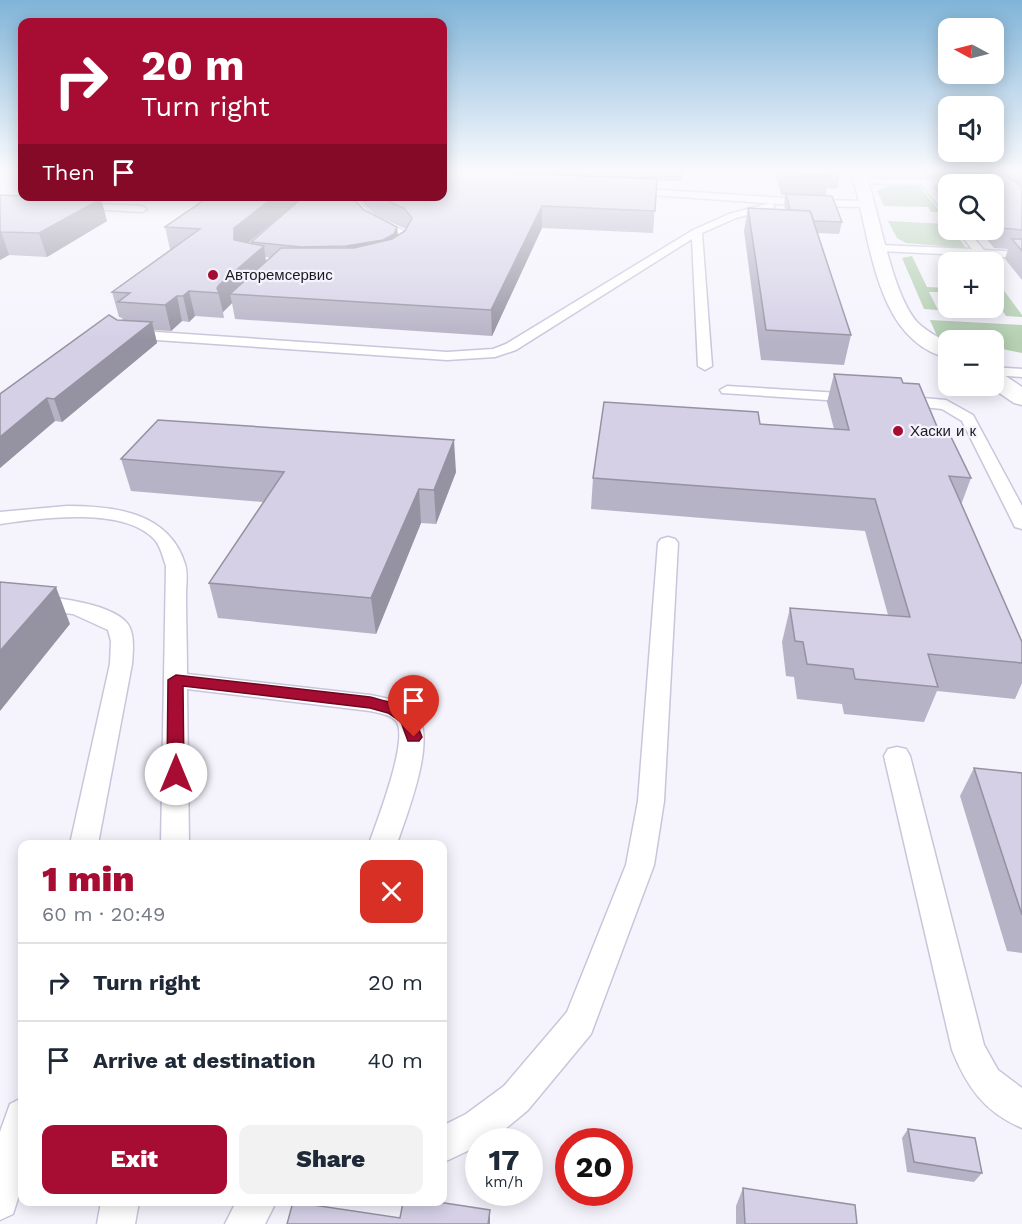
<!DOCTYPE html>
<html lang="en">
<head>
<meta charset="utf-8">
<style>
  body { margin:0; font-family:"Work Sans",sans-serif; background:#f2f2f3; color:#1f2937; height:100vh; display:flex; flex-direction:column; font-size:22px; white-space:nowrap }
  * { box-sizing:border-box; margin:0 }
  p { font-size:20px; color:#747a83 }
  .icon { flex:none; width:33px; height:33px; fill:none; stroke:currentColor; stroke-width:2; stroke-linecap:round; stroke-linejoin:round }
  .map { position:relative; flex:1; overflow:hidden }
  .side { position:absolute; left:18px; top:840px; width:429px; height:366px; display:flex; flex-direction:column; background:#fff; border-radius:12px; box-shadow:0 3px 15px #0003 }
  .side>* { flex:none }
  .hud { position:absolute; left:18px; top:18px; width:429px; height:183px; border-radius:12px; box-shadow:0 3px 15px #0003; background:#a70d33; color:#fff; overflow:hidden }
  .needle { width:39px; rotate:277deg }
  .controls { position:absolute; left:938px; top:18px; display:grid; gap:12px }
  .controls a { display:grid; place-items:center; width:66px; height:66px; border-radius:12px; background:#fff; box-shadow:0 3px 15px #0003; font-size:30px }
  .speed { position:absolute; left:465px; top:1128px; display:flex; gap:12px; font-size:30px; font-weight:700; text-align:center }
  .speed>* { display:grid; place-content:center; width:78px; height:78px; border-radius:50%; background:#fff; box-shadow:0 3px 15px #0003; line-height:1 }
  .speed small { font-size:15px; font-weight:400 }
  .speed .limit { border:9px solid #d22; background:#fff; color:#111 }
  .pin { position:absolute; display:grid; place-items:center; width:51px; height:51px; color:#fff; margin:-62px -26px; border-radius:50% 50% 50% 0; rotate:-45deg; box-shadow:0 0 6px #0007 }
  .pin .icon { rotate:45deg }
  .me { position:absolute; width:66px; margin:-33px; rotate:0deg; stroke-linejoin:round; filter:drop-shadow(0 0 4px #0008) }
  .turn { display:flex; align-items:center; gap:21px; height:126px; padding:0 24px; font-size:27px }
  .turn .icon { width:78px; height:78px; stroke-width:2.5 }
  .turn b { display:block; font-size:42px; line-height:51px }
  .then { display:flex; align-items:center; height:57px; padding:0 24px; background:#0003; gap:12px; font-size:22px }
  .round { display:grid; place-items:center; flex:none; width:63px; height:63px; border-radius:12px; background:#f2f2f3 }
  .summary { display:flex; align-items:center; justify-content:space-between; height:102px; padding:0 24px }
  h1 { font-size:36px; font-weight:800; line-height:45px; color:#a70d33 }
  .button { display:flex; gap:12px; margin-top:auto; padding:12px 24px }
  .button a { flex:1; height:69px; border-radius:12px; background:#a70d33; color:#fff; font-size:24px; font-weight:800; line-height:69px; text-align:center }
  .button a+a { background:#f2f2f3; color:#1f2937 }
  ul { padding:0; list-style:none }
  li { display:flex; align-items:center; gap:18px; height:78px; padding:0 24px; border-top:2px solid #e0e1e3 }
  li div { flex:1 }
  li b { display:block; font-size:22px }
  li em { font-style:normal }
  .map>svg:first-child { display:block }
  .green { fill:#b5d0b3 }
  .lines { fill:none; stroke-linecap:round; stroke-linejoin:round }
  .service-casing { stroke:#cac5db; stroke-width:3 }
  .minor-casing { stroke:#cac5db; stroke-width:3 }
  .service { fill:#fff; fill-rule:evenodd }
  .minor { fill:#fff; fill-rule:evenodd }
  .wall { fill:#b7b3c6; fill-rule:evenodd }
  .shaded-wall { fill:#9592a1 }
  .building { fill:#d5d0e6; stroke:#9592a1; stroke-width:1.5 }
  .route { fill:#a70d33; stroke:#6d0821; stroke-width:1.5 }
  .poi-dot { fill:#a70d33; stroke:#f5f3fc; stroke-width:2 }
  .labels { text-anchor:middle; stroke-width:4.5; stroke-linejoin:round; paint-order:stroke }
  .far-poi-label { font-size:15px; fill:#1b1921; stroke:#f5f3fc; text-anchor:start }
</style>
</head>
<body>
<div class="map">
<svg width="1022" height="1224" viewBox="0 0 1022 1224">
  <rect width="100%" height="100%" fill="#f5f3fc"/>
  <g class="green">
    <path d="M889,186H919L940,212H931L928,207L884,206L877,191Z"/>
    <path d="M888,221L948,224V230H953L966,248L906,243L897,238Z"/>
    <path d="M912,256L927,287L948,288V292H929L938,310L924,309L902,258Z"/>
    <path d="M993,276L1022,315V317L1006,316L993,297V291H997L993,285Z"/>
    <path d="M930,320L1022,325V353L993,347V340H960L937,336Z"/>
  </g>
  <g class="lines">
    <defs>
      <g id="service">
        <path d="M862,178L970,181L974,184L932,186L948,205V214L945,213L922,185L859,183V179Z"/>
        <path d="M629,188L817,200L869,201L874,204L869,207L807,206L626,193V189Z"/>
        <path d="M344,196H354L375,218L404,231L411,239V244L399,257H391L390,255L401,243V240L396,235L367,222Z"/>
        <path d="M76,203L142,206L147,209L142,212L73,208L71,206Z"/>
        <path d="M770,203L775,206L773,208L736,218L702,233L712,366L705,370L698,366L692,239L516,350L495,357L447,360L127,338L120,334L127,330L447,352L493,349L506,344L693,230L729,214Z"/>
        <path d="M957,230H967L984,250L1022,252V258L881,251L876,248L881,245L972,249Z"/>
        <path d="M993,367L1022,369V377L993,375Z"/>
        <path d="M727,386L856,394L863,398L856,402L722,393L720,390Z"/>
        <path d="M899,396L946,400L973,415L1022,506V529L1015,527L962,421L942,409L894,404L891,401L894,398Z"/>
        <path d="M67,506C114,506 169,512 185,564C188,573 186,586 186,596C186,622 187,648 187,674L370,695C384,698 403,700 414,710C440,735 406,815 397,844H369C376,823 410,738 396,721C390,714 378,713 370,711L187,689L189,844H161L166,566C163,558 161,547 155,540C125,506 40,518 0,524V512Z"/>
        <path d="M668,537L675,539L678,543L664,801L654,865L591,1034L528,1110L492,1140L478,1142V1146L442,1163V1126L466,1114L504,1086L567,1012L626,865L638,801L658,543L661,539Z"/>
        <path d="M0,593C30,595 107,599 127,623C135,633 133,651 132,664L98,844H70L110,664L111,641L108,630L73,614L0,605Z"/>
        <path d="M897,747L906,749L910,756L984,1045L998,1070L1022,1088V1128C984,1112 967,1087 952,1050L884,756L888,749Z"/>
        <path d="M22,1098V1186L13,1214L0,1220V1132L10,1104Z"/>
        <path d="M101,1202H139L135,1224H97Z"/>
        <path d="M236,1202H276L265,1224H225Z"/>
      </g>
      <g id="minor">
        <path d="M850,169H864C879,209 891,293 917,322C926,331 938,337 948,343V358C871,339 871,230 850,169Z"/>
        <path d="M993,371L1001,373L1022,387V405L1014,403L989,386H993Z"/>
      </g>
    </defs>
    <use href="#service" class="service-casing"/>
    <use href="#minor" class="minor-casing"/>
    <use href="#service" class="service"/>
    <use href="#minor" class="minor"/>
  </g>
  <g class="wall">
    <path d="M442,169H683L682,181H657L653,233L542,228L492,336L235,319L232,303L223,312L224,318L195,316L189,322L182,321L171,331L154,330L157,343L62,422L55,421L0,468V394L117,320H123L122,318L119,317L112,292L171,249H170L165,227L210,196H351L364,210L397,227L398,235L406,229L376,216L357,196H442ZM295,204H296L251,242L252,243H248ZM265,257H266L271,258L266,262Z"/>
    <path d="M774,169H841L837,189L827,188L825,196L842,222L839,234L818,233L851,335L844,365L761,360L744,231L748,208L785,209L784,205L785,195H781Z"/>
    <path d="M920,169H1022V280L1005,259L1008,249L994,248L979,230H993V184H948V204L937,188L939,178H927Z"/>
    <path d="M0,195L101,199L107,221L47,257L9,255L0,260Z"/>
    <path d="M834,374L903,383L971,478L961,505L1022,642V683L1015,699L937,691L924,722L844,714L842,704L797,699L794,677L786,676L782,642L790,608L888,615L865,531L591,509L593,478L760,424L834,429L827,402Z"/>
    <path d="M121,459L456,472L436,524L421,523L376,634L218,618L209,583L263,502L131,491Z"/>
    <path d="M974,768L1022,773V953L1007,951L960,796Z"/>
    <path d="M908,1129L982,1173L974,1182L907,1172L902,1138Z"/>
    <path d="M743,1188L857,1224H736V1206Z"/>
  </g>
  <g class="shaded-wall">
    <path d="M275,196H317L295,204L239,250L234,240V228Z"/>
    <path d="M101,199L107,221L47,257L39,233Z"/>
    <path d="M542,206V228L492,336L491,310Z"/>
    <path d="M397,227L398,240L347,261L346,246Z"/>
    <path d="M1,231L9,255L0,260V232Z"/>
    <path d="M264,246L267,269L230,294L232,303L223,312L217,288L219,285Z"/>
    <path d="M189,291L195,316L189,322L183,296Z"/>
    <path d="M177,296L182,321L171,331L165,305Z"/>
    <path d="M152,322L157,343L62,422L54,399Z"/>
    <path d="M47,398L55,421L0,468V437Z"/>
    <path d="M454,440L456,472L436,524L434,490Z"/>
    <path d="M419,489L421,523L376,634L371,598Z"/>
    <path d="M56,587L70,624L0,711V651Z"/>
    <path d="M490,1210V1224H488Z"/>
  </g>
  <g class="building">
    <path d="M783,169H827L829,175L784,173Z"/>
    <path d="M979,169H995L1003,173L1022,187V230L1001,228L993,219V184H952L941,171Z"/>
    <path d="M442,170L657,179L655,211L542,206L491,310L230,294L281,248H354L392,239L405,231L412,218L404,208L377,196H442Z"/>
    <path d="M786,194L832,196L842,222L814,221L810,211L790,210Z"/>
    <path d="M0,195L22,196L101,199L39,233L0,232Z"/>
    <path d="M210,196H275L234,228V240L264,246L219,285L217,288L219,293L189,291L183,296H177L165,305L118,302L130,293L112,292L200,229L165,227Z"/>
    <path d="M309,196H351L364,210L397,227L394,234L383,240L346,246L301,247L251,242L301,199Z"/>
    <path d="M748,208L810,211L851,335L766,330Z"/>
    <path d="M1012,239H1022V251Z"/>
    <path d="M109,315L117,320L152,322L54,399L47,398L0,437V394Z"/>
    <path d="M834,374L901,378L903,383L919,384L941,436L951,437L971,478L949,476L1022,642V663L928,654L938,687L855,679L853,669L807,664L803,642L795,641L790,608L910,617L875,499L593,478L604,402L758,412L760,424L849,430Z"/>
    <path d="M158,420L454,440L434,490L419,489L371,598L209,583L284,472L121,459Z"/>
    <path d="M0,582L56,587L0,651Z"/>
    <path d="M974,768L1022,773V915Z"/>
    <path d="M908,1129L975,1138L982,1173L914,1162Z"/>
    <path d="M743,1188L855,1205L857,1224H745Z"/>
    <path d="M293,1202L400,1218L403,1202H438L490,1210L488,1224H287Z"/>
  </g>
  <linearGradient id="sky" x2="0" y2="1"><stop stop-color="#80b4d8"/><stop offset="0.5" stop-color="#fafafe"/><stop offset="1" stop-color="#fafafe" stop-opacity="0"/></linearGradient>
  <rect width="1022" height="340" fill="url(#sky)"/>
  <path class="route" d="M176,675L370,697C400,705 411,705 422,737L419,741H408L401,722L388,713L370,708L183,686L184,774L181,779L176,781L170,779L167,774L168,680Z"/>
  <g class="poi-dot">
    <circle cx="213" cy="275" r="6"/>
    <circle cx="898" cy="431" r="6"/>
  </g>
  <g class="labels">
    <g class="far-poi-label">
      <text x="225" y="280">Авторемсервис</text>
      <text x="910" y="436">Хаски и к</text>
    </g>
  </g>
</svg>
<div class="controls">
<a><svg class="needle" viewBox="-14 -14 28 28"><path d="M0-13l5 13h-10z" fill="#e53935"/><path d="M0 13l5-13h-10z" fill="#747a83"/></svg></a>
<a><svg class="icon" aria-label="sound" viewBox="0 0 24 24"><path d="M4 9h4l5-4v14l-5-4H4zM17 9q2 3 0 6"/></svg></a>
<a><svg class="icon" aria-label="search" viewBox="0 0 24 24"><circle cx="10" cy="10" r="6"/><path d="M15 15l6 6"/></svg></a>
<a>+</a>
<a>−</a>
</div>
<div class="speed"><div>17<small>km/h</small></div><div class="limit">20</div></div>
<div class="pin" style="left:414px;top:737px;background:#d93025"><svg class="icon" aria-label="arrive" viewBox="0 0 24 24"><path d="M6 21V4h12l-3 4 3 4H6"/></svg></div>
<svg class="me" style="left:176px;top:774px" viewBox="-20 -20 40 40"><circle r="19" fill="#fff"/><path d="M0-13L10 11 0 6-10 11z" fill="#a70d33"/></svg>
<div class="hud">
<div class="turn"><svg class="icon" aria-label="right" viewBox="0 0 24 24"><path d="M7 20v-9h11M14 6l5 5-5 5"/></svg><div><b>20 m</b>Turn right</div></div>
<div class="then">Then<svg class="icon" aria-label="arrive" viewBox="0 0 24 24"><path d="M6 21V4h12l-3 4 3 4H6"/></svg></div>
</div>
<section class="side">
<div class="summary"><div><h1>1 min</h1><p>60 m · 20:49</p></div><a class="round" style="background:#d93025;color:#fff"><svg class="icon" aria-label="close" viewBox="0 0 24 24"><path d="M6 6l12 12M18 6L6 18"/></svg></a></div>
<ul>
<li><svg class="icon" aria-label="right" viewBox="0 0 24 24"><path d="M7 20v-9h11M14 6l5 5-5 5"/></svg><div><b>Turn right</b></div><em>20 m</em></li>
<li><svg class="icon" aria-label="arrive" viewBox="0 0 24 24"><path d="M6 21V4h12l-3 4 3 4H6"/></svg><div><b>Arrive at destination</b></div><em>40 m</em></li>
</ul>
<div class="button"><a>Exit</a><a>Share</a></div>
</section>
</div>
</body>
</html>
